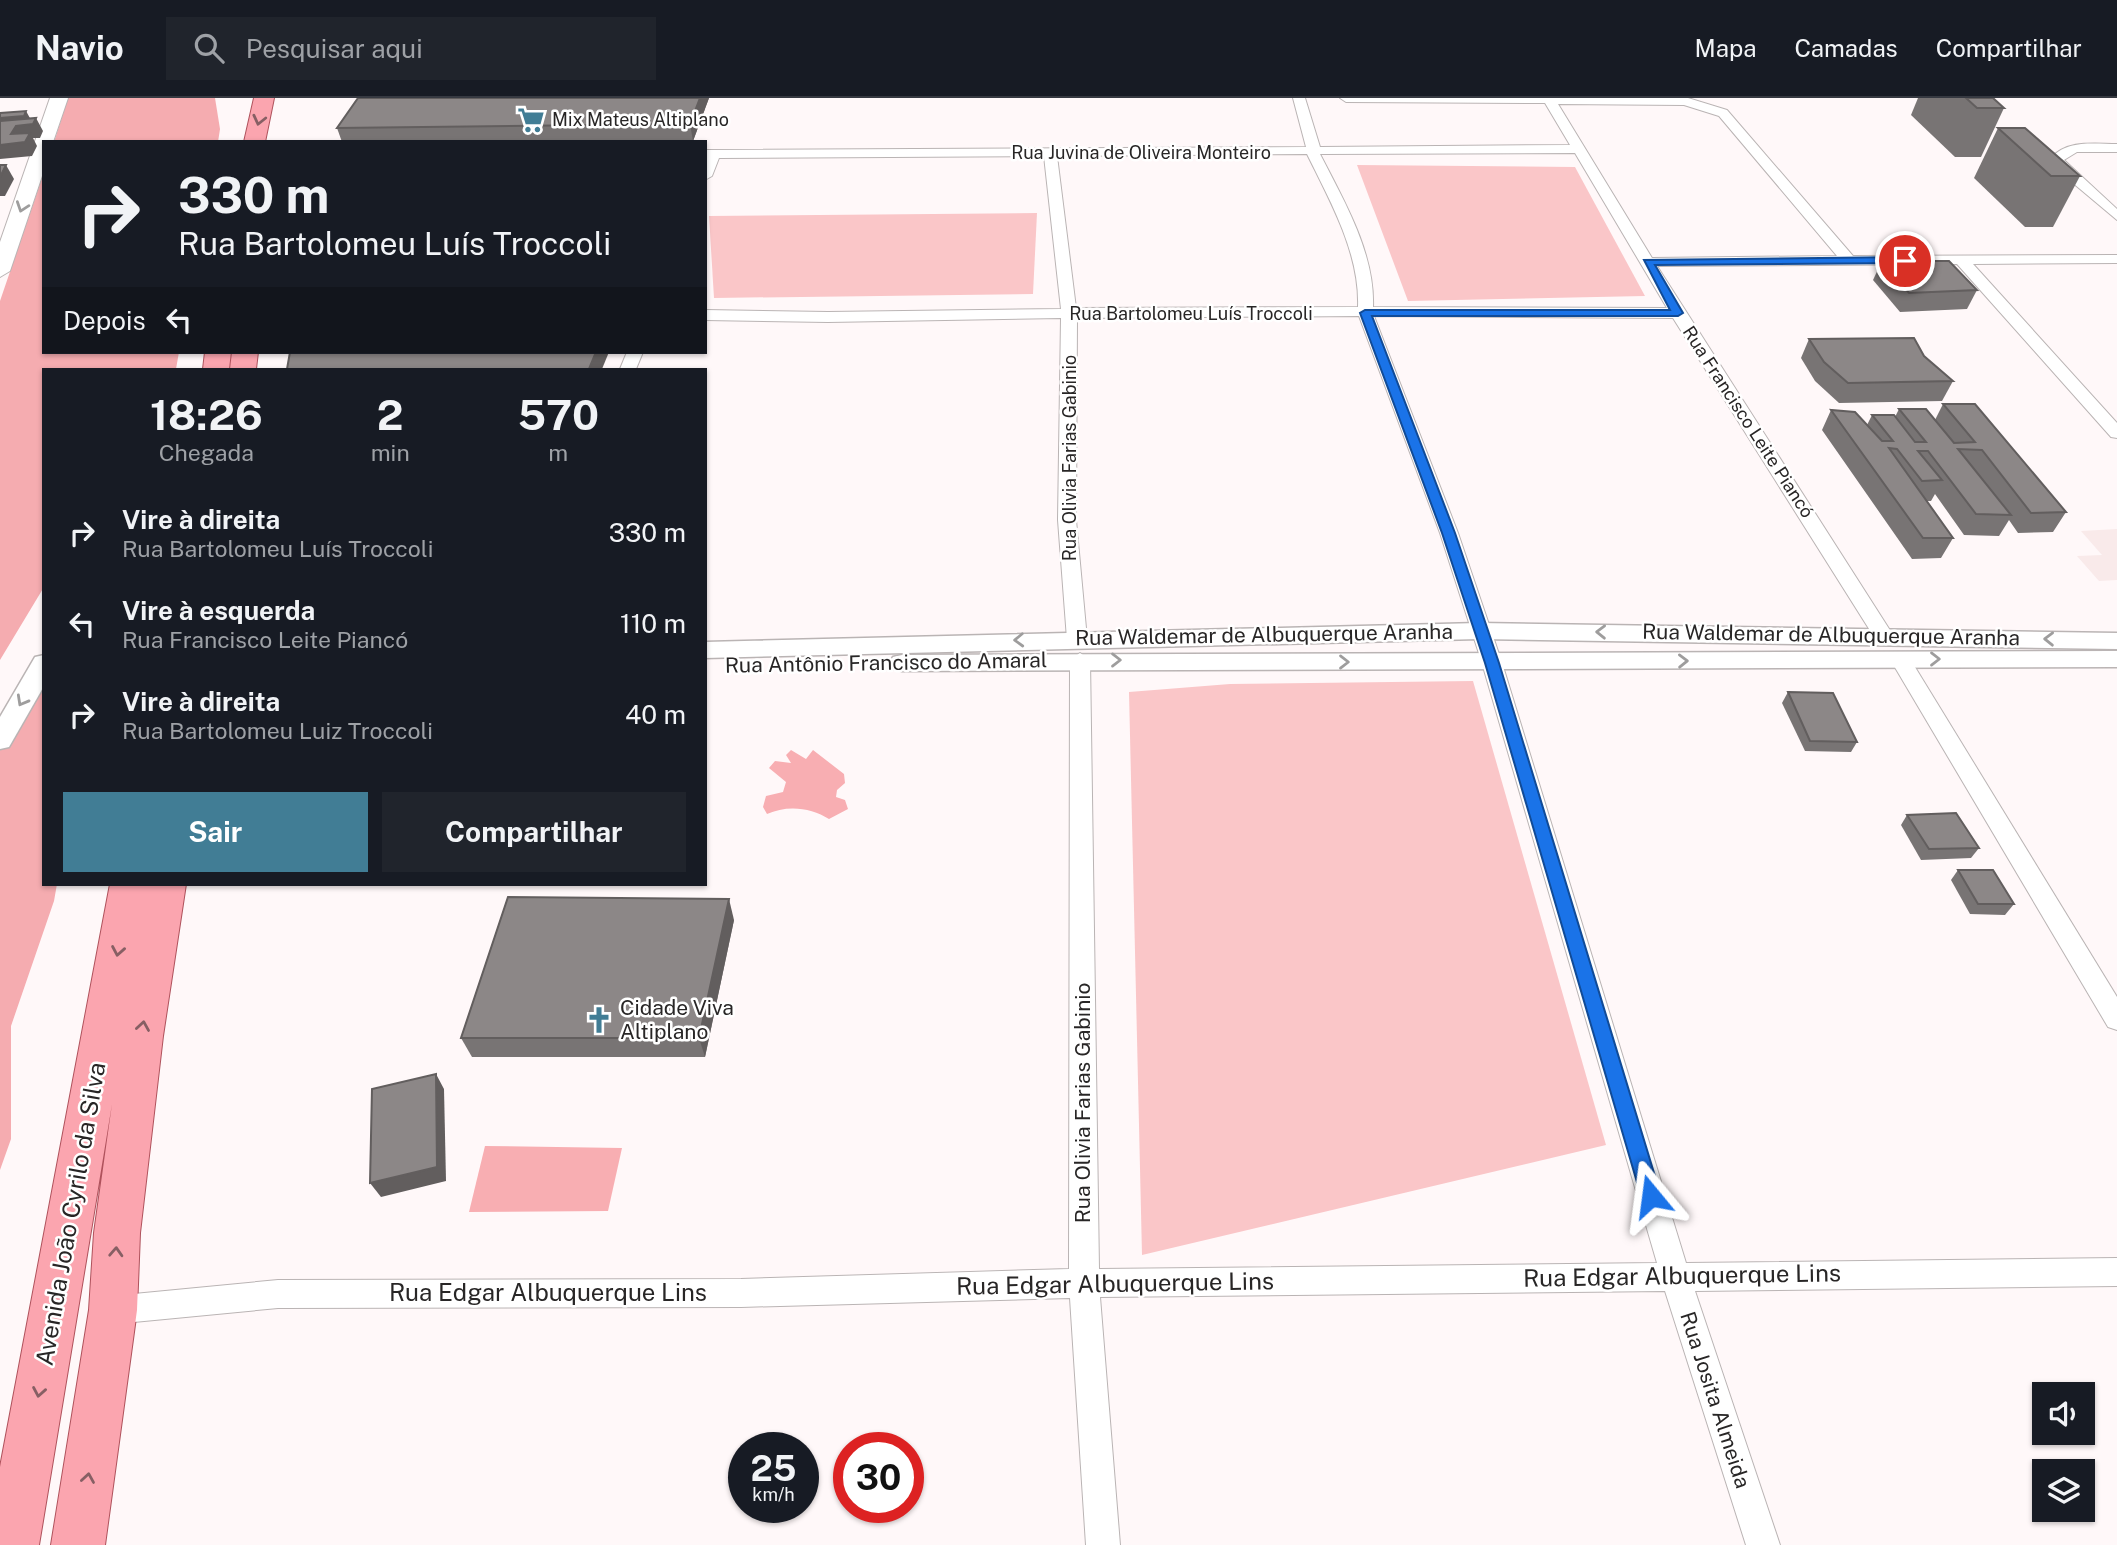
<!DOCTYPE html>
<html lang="pt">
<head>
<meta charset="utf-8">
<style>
  body { margin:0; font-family:"Public Sans",sans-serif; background:#20242c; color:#f1f3f6; height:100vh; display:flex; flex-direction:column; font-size:26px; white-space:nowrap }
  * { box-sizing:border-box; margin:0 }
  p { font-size:23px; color:#9ea1a6 }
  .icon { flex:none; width:38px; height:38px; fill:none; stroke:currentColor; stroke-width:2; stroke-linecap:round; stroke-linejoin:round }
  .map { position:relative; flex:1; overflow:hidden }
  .panel { position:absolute; left:42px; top:270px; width:665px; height:518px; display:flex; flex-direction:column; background:#171b24; border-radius:0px; box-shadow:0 2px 5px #0004 }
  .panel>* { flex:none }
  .banner { position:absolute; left:42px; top:42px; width:665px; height:214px; border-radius:0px; box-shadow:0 2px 5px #0004; background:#171b24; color:#f1f3f6; overflow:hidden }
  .fabs { position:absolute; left:2032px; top:1284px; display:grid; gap:14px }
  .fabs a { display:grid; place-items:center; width:63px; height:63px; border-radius:0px; background:#171b24; box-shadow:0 2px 5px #0004; font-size:35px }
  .speed { position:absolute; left:728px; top:1334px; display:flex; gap:14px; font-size:35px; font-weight:700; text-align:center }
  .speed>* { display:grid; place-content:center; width:91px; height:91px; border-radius:50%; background:#171b24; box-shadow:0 2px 5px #0004; line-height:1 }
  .speed small { font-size:18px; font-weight:400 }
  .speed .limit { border:10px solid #d22; background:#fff; color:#111 }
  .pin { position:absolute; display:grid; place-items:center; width:60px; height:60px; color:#fff; margin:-30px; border:4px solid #fff; border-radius:50%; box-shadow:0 2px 7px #0007 }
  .me { position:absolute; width:77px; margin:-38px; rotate:344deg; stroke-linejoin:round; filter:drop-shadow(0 0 5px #0008) }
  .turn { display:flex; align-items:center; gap:24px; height:147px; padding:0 21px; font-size:32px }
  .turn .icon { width:91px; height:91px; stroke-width:2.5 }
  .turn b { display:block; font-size:49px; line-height:60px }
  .then { display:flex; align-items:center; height:66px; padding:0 21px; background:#0003; gap:14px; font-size:26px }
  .eta { display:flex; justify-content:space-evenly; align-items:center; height:119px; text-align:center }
  .eta b { font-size:42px; font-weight:700; line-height:49px }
  .button { display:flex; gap:14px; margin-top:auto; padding:14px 21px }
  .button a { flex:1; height:80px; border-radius:0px; background:#417d95; color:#fff; font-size:28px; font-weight:700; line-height:80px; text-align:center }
  .button a+a { background:#20242c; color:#f1f3f6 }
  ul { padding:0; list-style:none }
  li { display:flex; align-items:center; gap:21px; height:91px; padding:0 21px }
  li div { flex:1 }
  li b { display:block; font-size:26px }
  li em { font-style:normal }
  header { display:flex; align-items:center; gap:42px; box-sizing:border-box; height:98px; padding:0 35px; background:#171b24; border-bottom:2px solid #363941 }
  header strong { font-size:33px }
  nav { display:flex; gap:38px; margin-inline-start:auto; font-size:24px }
  .search { width:490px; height:63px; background:#20242c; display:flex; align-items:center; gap:18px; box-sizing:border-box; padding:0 24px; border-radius:0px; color:#9ea1a6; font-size:26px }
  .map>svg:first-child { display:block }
  .built { fill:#f9eaea }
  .green { fill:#fac6c8 }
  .forest { fill:#f5acb0 }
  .water { fill:#f8aeb2 }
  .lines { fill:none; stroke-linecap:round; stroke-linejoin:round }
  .minor-casing { stroke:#bab4b4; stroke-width:2 }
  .tertiary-casing { stroke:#bab4b4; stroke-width:3 }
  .secondary-casing { stroke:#bab4b4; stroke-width:2 }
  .primary-casing { stroke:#af525c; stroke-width:2 }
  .minor { fill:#fff; fill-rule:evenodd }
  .tertiary { fill:#fff; fill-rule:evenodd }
  .secondary { fill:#fff; fill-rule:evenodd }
  .primary { fill:#fba5af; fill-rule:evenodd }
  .wall { fill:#787474 }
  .shaded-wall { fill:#625e5e }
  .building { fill:#8c8787; stroke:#625e5e; stroke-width:2 }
  .oneway { stroke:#875f64 }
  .oneway2 { stroke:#9e9d9d }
  .route { fill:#1a73e8; stroke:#114b97; stroke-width:2 }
  .labels { text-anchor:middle; stroke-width:5; stroke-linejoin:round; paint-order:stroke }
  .far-poi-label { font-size:18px; fill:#282626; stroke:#fff; text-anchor:start }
  .far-street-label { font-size:18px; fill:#282626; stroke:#fff }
  .street-label { font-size:21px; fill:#282626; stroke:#fff }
  .poi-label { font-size:21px; fill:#282626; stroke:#fff; text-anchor:start }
  .near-street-label { font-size:24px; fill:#282626; stroke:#fff }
</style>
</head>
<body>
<header>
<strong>Navio</strong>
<div class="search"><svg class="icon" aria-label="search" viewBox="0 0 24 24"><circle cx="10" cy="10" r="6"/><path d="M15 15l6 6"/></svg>Pesquisar aqui</div>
<nav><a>Mapa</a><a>Camadas</a><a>Compartilhar</a></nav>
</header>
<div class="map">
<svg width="2117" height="1447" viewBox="0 0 2117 1447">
  <rect width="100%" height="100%" fill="#fff8f9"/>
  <path class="built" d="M2117,431V482L2099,483L2077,458L2102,457L2081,433Z"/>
  <g class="green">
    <path d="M1357,67L1575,69L1645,198L1408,203Z"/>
    <path d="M1037,115L1033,196L714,200L709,118Z"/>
    <path d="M1473,583L1606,1047L1142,1157L1129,594L1230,586Z"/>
  </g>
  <g class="forest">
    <path d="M68,0H215L220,31L218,44H54Z"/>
    <path d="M44,74V254H179L176,271H44V489L0,562V203Z"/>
    <path d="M44,585V786H57L54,803L11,928V1041L0,1072V645Z"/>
  </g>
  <g class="water">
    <path d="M791,652L806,661L813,652L844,676L845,685L837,692L836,699L845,702L848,711L829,721C811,709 786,707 767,716L763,709L766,698L783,694L786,684L769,670L775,663L791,665L786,657Z"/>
    <path d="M485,1048L622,1050L608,1113L469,1114Z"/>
  </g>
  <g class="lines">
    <defs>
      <g id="minor">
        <path d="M1293,0H1305L1320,49L1570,47L1545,5L1346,4L1340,0H1688L1727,12L1853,158L2117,157V165L1973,166L2117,325V340L2111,339L1957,166L1657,168L1893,537L1883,544L1876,542L1673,220L1374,218L1458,435L1502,565L1686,1165L2117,1160V1188L1695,1193L1780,1447H1746L1665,1193L1100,1199L1120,1447H1086L1070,1200L741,1209L278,1210L113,1226L102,1222L98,1212L102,1202L113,1198L278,1182L741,1181L1069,1171L1070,562L1080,555L1090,562L1099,1171L1657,1165L1482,565L1440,435L1359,218L1077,220L1076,422L1087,541L1077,548L1067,541L1058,422L1061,220L828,224L705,222V212L828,214L1061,211L1044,58L719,60L712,78L705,82V52L1306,49ZM1558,6L1684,7L1719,18L1837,158L1652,160ZM1575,55L1667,210L1373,209C1375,155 1344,103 1320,56ZM1307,56C1330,103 1360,155 1358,209L1076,210L1057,58Z"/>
        <path d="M2117,46V54H2077L2064,62L2117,111V122L2055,70L2050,61C2067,41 2094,46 2117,46Z"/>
        <path d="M627,254H643L636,271H620Z"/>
        <path d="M1900,554L1907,556L2117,899V932L2108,929L1890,561Z"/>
      </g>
      <g id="tertiary">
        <path d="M1479,525L2117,535V551L1479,541L705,560V544Z"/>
        <path d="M2114,553H2117V569H2114L902,573L893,571L889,565L893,559L902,557Z"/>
        <path d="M44,557V588L9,649L0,651V619L35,559Z"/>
      </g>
      <path id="secondary" d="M50,0H68L53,44H44V72L10,173L0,179V144Z"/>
      <g id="primary">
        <path d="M254,0H274L265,44H244Z"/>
        <path d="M205,254H231L229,271H203Z"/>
        <path d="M232,254H258L256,271H230Z"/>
        <path d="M110,786H186L163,938L140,1135L137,1212L105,1447H51L89,1212L94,1135L112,1006L39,1447H0V1369Z"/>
      </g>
    </defs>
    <use href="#minor" class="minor-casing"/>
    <use href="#tertiary" class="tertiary-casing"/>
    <use href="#secondary" class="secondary-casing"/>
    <use href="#primary" class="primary-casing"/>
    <use href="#minor" class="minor"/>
    <use href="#tertiary" class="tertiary"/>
    <use href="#secondary" class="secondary"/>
    <use href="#primary" class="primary"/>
  </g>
  <g class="wall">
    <path d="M358,0H709L693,43L342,44L337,30Z"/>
    <path d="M1918,0H1993L2004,10L1981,59H1955L1911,17Z"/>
    <path d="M1998,30L2080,78L2053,129H2025L1974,80Z"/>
    <path d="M1882,163L1977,192L1967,211L1900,214L1873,182Z"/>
    <path d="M1809,241L1924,258L1953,283L1942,303L1839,305L1815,283L1801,260Z"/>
    <path d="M1943,306L2066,414L2053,434L2018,435L2009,422L1999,438L1964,437L1935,396L1931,403H1927L1953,440L1941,460L1912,461L1822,332L1831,312L1867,327L1872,317L1895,319L1899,311L1935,322Z"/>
    <path d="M1788,594L1857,644L1851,654L1805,653L1782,605Z"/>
    <path d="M1907,717L1979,750L1971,760L1921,762L1901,727Z"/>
    <path d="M1958,772L2014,806L2005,817L1970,816L1951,782Z"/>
    <path d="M734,822L705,959H472L461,940Z"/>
  </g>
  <g class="shaded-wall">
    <path d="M700,0H709L693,43L690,26Z"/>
    <path d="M26,13L31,22L36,20L43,33L40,40H33L37,48L32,58L0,61V20Z"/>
    <path d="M6,67L14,81L5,98H0V79Z"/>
    <path d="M596,254H609L602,271H589Z"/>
    <path d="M729,801L734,822L705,959L699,940Z"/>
    <path d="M436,976L444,991L446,1083L381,1099L370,1085Z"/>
  </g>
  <g class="building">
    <path d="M358,0H700L690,26L337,30Z"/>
    <path d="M1966,0H1993L2004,10H1977Z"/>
    <path d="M26,13L24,18L0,20V15Z"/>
    <path d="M36,20L33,26L16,28L11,36L30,35L25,44L0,47V23Z"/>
    <path d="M1998,30H2025L2080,78H2051Z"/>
    <path d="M0,67H6L0,79Z"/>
    <path d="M1882,163H1949L1977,192L1909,195Z"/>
    <path d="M1914,240L1924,258L1953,283L1848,285L1824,264L1809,241Z"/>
    <path d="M290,254H596L589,271H287Z"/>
    <path d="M1943,306H1975L2066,414L2031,415L1982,352L1958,351L2011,417L1976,416L1928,353H1918L1942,382L1922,383L1897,351L1889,350L1953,440H1923L1831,312L1855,314L1882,343H1893L1872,317H1894L1915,344H1926L1899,311H1926L1954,345L1975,344Z"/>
    <path d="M1788,594L1833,595L1857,644L1810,643Z"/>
    <path d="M1956,715L1979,750L1929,751L1907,717Z"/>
    <path d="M1958,772H1993L2014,806H1978Z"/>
    <path d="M508,799L729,801L699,940H461Z"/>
    <path d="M436,976L437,1069L370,1085L372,991Z"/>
  </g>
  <defs><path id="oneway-chevron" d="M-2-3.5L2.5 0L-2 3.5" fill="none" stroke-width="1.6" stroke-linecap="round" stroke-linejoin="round" transform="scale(1.75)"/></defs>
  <g class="oneway">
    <use href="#oneway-chevron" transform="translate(259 22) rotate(103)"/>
    <use href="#oneway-chevron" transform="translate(118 853) rotate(100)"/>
    <use href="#oneway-chevron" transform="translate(143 928) rotate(-81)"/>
    <use href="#oneway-chevron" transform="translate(116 1154) rotate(-87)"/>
    <use href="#oneway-chevron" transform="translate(39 1294) rotate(100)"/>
    <use href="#oneway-chevron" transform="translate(88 1380) rotate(-81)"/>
  </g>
  <g class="oneway2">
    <use href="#oneway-chevron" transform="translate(22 109) rotate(109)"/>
    <use href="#oneway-chevron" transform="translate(1601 534) rotate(-179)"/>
    <use href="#oneway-chevron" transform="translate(2049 541) rotate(-179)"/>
    <use href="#oneway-chevron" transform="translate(1019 542) rotate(178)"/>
    <use href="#oneway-chevron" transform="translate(1935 561)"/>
    <use href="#oneway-chevron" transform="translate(1116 562)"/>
    <use href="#oneway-chevron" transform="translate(1683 563) rotate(-1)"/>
    <use href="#oneway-chevron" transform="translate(1344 564)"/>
    <use href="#oneway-chevron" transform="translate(22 603) rotate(119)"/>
  </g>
  <path class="route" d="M1905,159L1910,163L1909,165L1655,167L1683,215L1678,218H1372L1455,435L1499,565L1661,1098L1658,1105L1651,1108L1644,1105L1641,1098L1485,565L1442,435L1360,215L1365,212H1670L1644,162Z"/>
  <defs>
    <symbol id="supermarket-bare" viewBox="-9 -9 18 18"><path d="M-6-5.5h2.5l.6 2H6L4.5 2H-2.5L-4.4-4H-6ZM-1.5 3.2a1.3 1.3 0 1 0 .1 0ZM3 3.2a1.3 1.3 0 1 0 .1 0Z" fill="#417d95" stroke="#fff" stroke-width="2.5" paint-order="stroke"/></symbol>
    <symbol id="church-bare" viewBox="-9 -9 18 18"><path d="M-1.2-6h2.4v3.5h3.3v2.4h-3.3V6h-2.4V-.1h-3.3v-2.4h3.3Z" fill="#417d95" stroke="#fff" stroke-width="2.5" paint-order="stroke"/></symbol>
  </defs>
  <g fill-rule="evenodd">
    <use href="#supermarket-bare" x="512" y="3" width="38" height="38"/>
    <use href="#church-bare" x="580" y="903" width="38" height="38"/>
  </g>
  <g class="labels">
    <g class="far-poi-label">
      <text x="552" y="28">Mix Mateus Altiplano</text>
    </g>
    <g class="far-street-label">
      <text x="1141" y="61">Rua Juvina de Oliveira Monteiro</text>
      <text x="1191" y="222">Rua Bartolomeu Luís Troccoli</text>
      <text transform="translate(1748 324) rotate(57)" y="6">Rua Francisco Leite Piancó</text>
      <text transform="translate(1070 360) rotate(-90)" y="6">Rua Olivia Farias Gabinio</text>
    </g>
    <g class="street-label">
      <text transform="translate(1264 537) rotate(-1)" y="7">Rua Waldemar de Albuquerque Aranha</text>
      <text transform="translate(1831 537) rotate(1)" y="7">Rua Waldemar de Albuquerque Aranha</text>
      <text transform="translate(886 565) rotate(-1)" y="7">Rua Antônio Francisco do Amaral</text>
      <text transform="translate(1083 1005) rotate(-90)" y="7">Rua Olivia Farias Gabinio</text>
      <text transform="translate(1715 1302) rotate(72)" y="7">Rua Josita Almeida</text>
    </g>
    <g class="poi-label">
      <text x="620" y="917">Cidade Viva<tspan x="620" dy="24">Altiplano</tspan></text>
    </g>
    <g class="near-street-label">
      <text transform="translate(71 1116) rotate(-80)" y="8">Avenida João Cyrilo da Silva</text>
      <text transform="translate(1682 1178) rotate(-1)" y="8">Rua Edgar Albuquerque Lins</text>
      <text transform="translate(1115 1186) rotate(-1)" y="8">Rua Edgar Albuquerque Lins</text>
      <text x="548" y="1203">Rua Edgar Albuquerque Lins</text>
    </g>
  </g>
</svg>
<div class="fabs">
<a><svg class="icon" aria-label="sound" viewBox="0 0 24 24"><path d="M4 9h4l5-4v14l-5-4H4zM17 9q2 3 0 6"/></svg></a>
<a><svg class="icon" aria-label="layers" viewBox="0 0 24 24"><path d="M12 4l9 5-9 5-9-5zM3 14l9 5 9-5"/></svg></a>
</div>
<div class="speed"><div>25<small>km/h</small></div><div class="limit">30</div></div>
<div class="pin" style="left:1905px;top:163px;background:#d93025"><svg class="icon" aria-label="arrive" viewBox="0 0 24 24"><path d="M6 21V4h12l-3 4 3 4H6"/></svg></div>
<svg class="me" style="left:1651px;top:1098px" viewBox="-20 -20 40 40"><path d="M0-17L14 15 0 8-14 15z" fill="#1a73e8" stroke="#fff" stroke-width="4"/></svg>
<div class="banner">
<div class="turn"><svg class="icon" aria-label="right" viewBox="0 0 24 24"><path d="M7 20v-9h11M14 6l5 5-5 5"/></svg><div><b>330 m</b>Rua Bartolomeu Luís Troccoli</div></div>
<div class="then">Depois<svg class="icon" aria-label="left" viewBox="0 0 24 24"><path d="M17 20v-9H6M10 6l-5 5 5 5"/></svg></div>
</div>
<section class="panel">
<div class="eta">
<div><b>18:26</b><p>Chegada</p></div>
<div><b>2</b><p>min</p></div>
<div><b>570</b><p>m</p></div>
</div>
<ul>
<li><svg class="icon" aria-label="right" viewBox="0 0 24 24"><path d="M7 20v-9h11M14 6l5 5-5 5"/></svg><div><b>Vire à direita</b><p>Rua Bartolomeu Luís Troccoli</p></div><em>330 m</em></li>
<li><svg class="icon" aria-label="left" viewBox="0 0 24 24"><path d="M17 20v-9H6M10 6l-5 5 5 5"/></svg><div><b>Vire à esquerda</b><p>Rua Francisco Leite Piancó</p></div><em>110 m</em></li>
<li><svg class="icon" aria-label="right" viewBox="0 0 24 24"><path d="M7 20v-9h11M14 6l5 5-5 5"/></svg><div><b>Vire à direita</b><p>Rua Bartolomeu Luiz Troccoli</p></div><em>40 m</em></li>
</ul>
<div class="button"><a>Sair</a><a>Compartilhar</a></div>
</section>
</div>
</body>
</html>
